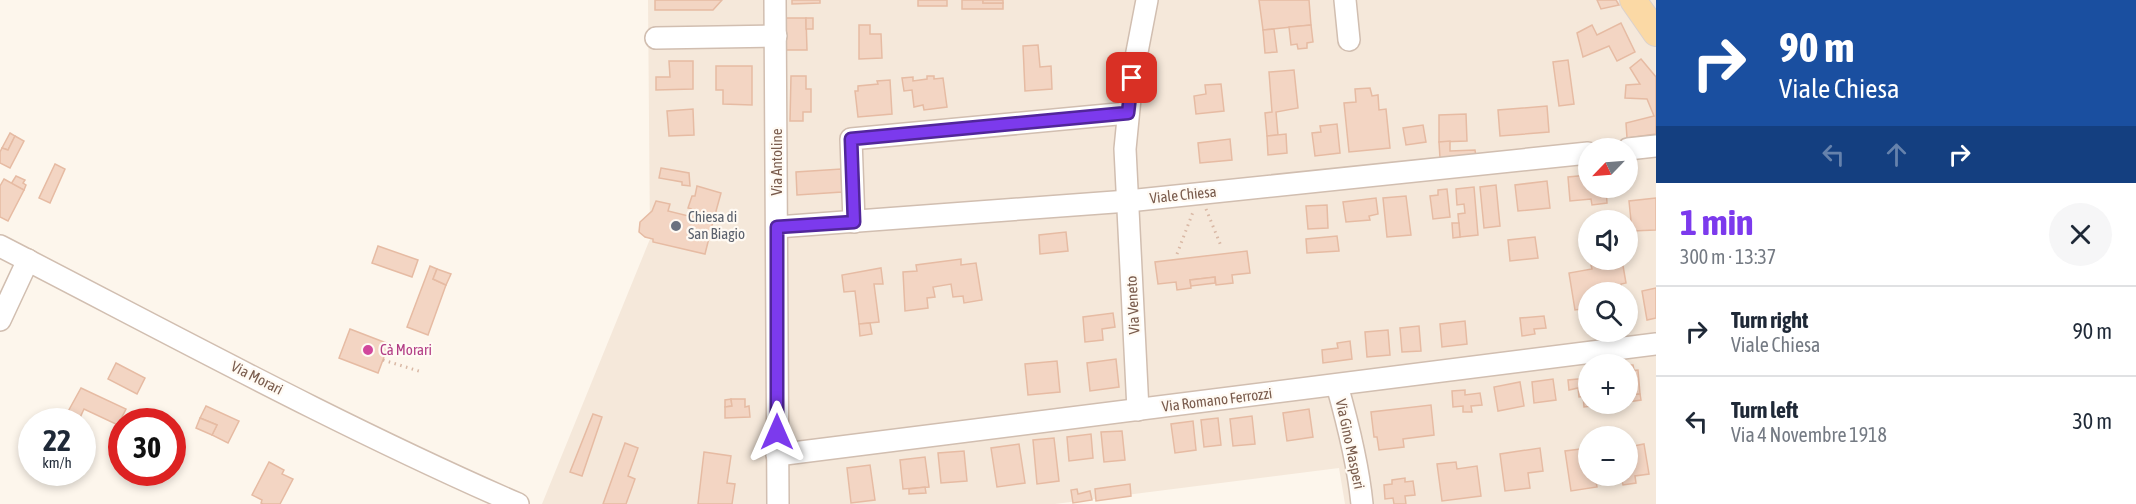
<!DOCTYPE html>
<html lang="en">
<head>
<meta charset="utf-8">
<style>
  body { margin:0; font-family:"Asap Condensed",sans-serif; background:#f6f6f7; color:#1f2937; height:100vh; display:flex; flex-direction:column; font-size:22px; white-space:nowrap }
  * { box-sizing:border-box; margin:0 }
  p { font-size:20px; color:#747a83 }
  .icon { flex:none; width:33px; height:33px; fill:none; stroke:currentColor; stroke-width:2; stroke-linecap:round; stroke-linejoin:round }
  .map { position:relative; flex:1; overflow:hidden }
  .drawer { display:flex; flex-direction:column; background:#fff; width:480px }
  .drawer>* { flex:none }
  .top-card { background:#1a4fa0; color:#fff; overflow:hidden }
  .needle { width:39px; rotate:245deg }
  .fabs { position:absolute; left:1578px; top:138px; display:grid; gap:12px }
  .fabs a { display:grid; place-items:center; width:60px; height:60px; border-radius:50%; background:#fff; box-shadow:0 3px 9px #0003; font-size:30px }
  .speed { position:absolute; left:18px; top:408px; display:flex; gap:12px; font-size:30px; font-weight:700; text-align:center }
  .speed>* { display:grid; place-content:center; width:78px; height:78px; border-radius:50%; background:#fff; box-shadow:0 3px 9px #0003; line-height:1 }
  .speed small { font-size:15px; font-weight:400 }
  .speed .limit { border:9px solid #d22; background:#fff; color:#111 }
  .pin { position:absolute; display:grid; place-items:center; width:51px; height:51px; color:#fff; margin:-26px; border-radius:12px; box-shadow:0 3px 9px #0006 }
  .me { position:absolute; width:66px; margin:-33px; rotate:0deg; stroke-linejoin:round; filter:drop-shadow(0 0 4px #0008) }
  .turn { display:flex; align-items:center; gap:21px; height:126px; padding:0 24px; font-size:27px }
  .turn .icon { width:78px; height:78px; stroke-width:2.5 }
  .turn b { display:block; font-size:42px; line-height:51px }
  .lanes { display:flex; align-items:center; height:57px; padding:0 24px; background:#0003; justify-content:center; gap:30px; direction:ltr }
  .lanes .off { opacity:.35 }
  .round { display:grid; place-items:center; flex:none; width:63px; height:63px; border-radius:32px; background:#f6f6f7 }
  .summary { display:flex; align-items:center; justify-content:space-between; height:102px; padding:0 24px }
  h1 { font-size:36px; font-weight:700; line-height:45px; color:#7c3aed }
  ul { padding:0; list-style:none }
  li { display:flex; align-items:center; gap:18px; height:90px; padding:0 24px; border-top:2px solid #e0e1e3 }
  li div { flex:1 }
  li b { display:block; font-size:22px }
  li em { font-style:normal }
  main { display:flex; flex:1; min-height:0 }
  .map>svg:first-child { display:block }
  .residential { fill:#f5e8da; fill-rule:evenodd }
  .building { fill:#f3d5c3; stroke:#e6bba3; stroke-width:1.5 }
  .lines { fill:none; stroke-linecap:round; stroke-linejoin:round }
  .minor-casing { stroke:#d1beb0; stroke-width:24 }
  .major-casing { stroke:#dad1cd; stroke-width:28 }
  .path { stroke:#d9b8a5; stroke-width:3; stroke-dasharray:1.5 4.5; stroke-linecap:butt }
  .minor { stroke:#fff; stroke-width:21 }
  .major { stroke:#fbd9a5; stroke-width:26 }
  .route-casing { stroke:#51269a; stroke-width:15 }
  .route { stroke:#7c3aed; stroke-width:10 }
  .worship-dot { fill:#6b7280; stroke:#fffaf3; stroke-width:2 }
  .hotel-dot { fill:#d1479c; stroke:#fffaf3; stroke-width:2 }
  .labels { text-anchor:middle; stroke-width:4.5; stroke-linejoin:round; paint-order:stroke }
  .street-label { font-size:15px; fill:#7a5c4d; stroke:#fffaf3 }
  .worship-label { font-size:15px; fill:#5b616d; stroke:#fffaf3; text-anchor:start }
  .hotel-label { font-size:15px; fill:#b23c85; stroke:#fffaf3; text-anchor:start }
</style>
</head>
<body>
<main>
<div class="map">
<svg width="1656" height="504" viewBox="0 0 1656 504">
  <rect width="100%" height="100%" fill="#fdf6ec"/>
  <path class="residential" d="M648,0H1656V504H1345L1339,468L1055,504H542L650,239ZM1588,148H1628V188H1588ZM1588,220H1628V260H1588ZM1588,292H1628V332H1588ZM1588,364H1628V404H1588ZM1588,436H1628V476H1588Z"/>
  <g class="building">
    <path d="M655,0H722L713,10H655Z"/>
    <path d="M792,0H820V3L792,4Z"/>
    <rect x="918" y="0" width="29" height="6"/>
    <path d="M962,0H983V3H1003V9H962Z"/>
    <rect x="983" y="0" width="20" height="3"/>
    <path d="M1259,0H1309L1311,25L1263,30Z"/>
    <path d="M1597,0H1616L1619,5L1601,9Z"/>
    <path d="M785,18H806L807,50H786Z"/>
    <rect x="806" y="18" width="7" height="11"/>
    <path d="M1621,23L1635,52L1617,61L1609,46L1583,57L1577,33L1592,25L1597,35Z"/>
    <path d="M859,25H870V34H881L882,58L859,59Z"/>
    <path d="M1311,25L1313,42L1307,43V48L1298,49L1297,44L1291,45L1289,27Z"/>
    <path d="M1274,29L1277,52L1265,53L1263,30Z"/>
    <path d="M1038,45L1040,67L1051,66L1052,89L1025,91L1023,46Z"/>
    <path d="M1641,59L1656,77V134L1627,138L1626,123L1654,116L1647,99L1625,98L1626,85L1640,84L1630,68Z"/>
    <path d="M1568,60L1574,104L1559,106L1553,62Z"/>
    <path d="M669,61H693V89L656,90V77H670Z"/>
    <path d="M716,66H752V105L723,104V90H716Z"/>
    <path d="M1294,70L1298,108L1276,112L1278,135L1267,136L1265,113L1272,112L1269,72Z"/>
    <path d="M791,76H806V89H811V112H803V121H790Z"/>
    <path d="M927,76H934V79L943,78L947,107L924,110L923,105L914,107L912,90L904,91L902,78L913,77V81L927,79Z"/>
    <path d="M890,80L892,114L858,117L855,91H858V86L878,84L877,81Z"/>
    <path d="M1221,84L1224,111L1196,114L1194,96L1206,94L1205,85Z"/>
    <path d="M1370,88L1372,96L1378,95L1379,110L1386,109L1390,148L1349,152L1344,103L1356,102L1355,89Z"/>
    <path d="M1547,106L1549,132L1500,136L1498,110Z"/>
    <path d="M693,109L694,135L669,136L667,111Z"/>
    <path d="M1466,114L1467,141L1439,142V115Z"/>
    <path d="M1337,124L1340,153L1315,156L1312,133L1321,132L1320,126Z"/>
    <path d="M1423,125L1426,142L1406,145L1403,128Z"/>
    <path d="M10,133L15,136L8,150L2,148Z"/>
    <path d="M1286,134L1287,153L1268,155L1267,136Z"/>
    <path d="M15,136L24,141L10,168L0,163V152L2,148L8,150Z"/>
    <path d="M1230,139L1232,160L1200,163L1198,143Z"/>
    <path d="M1450,141V151L1475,150L1476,157L1440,158L1439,142Z"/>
    <path d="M55,164L65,169L50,203L39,198Z"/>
    <path d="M661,168L689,173L690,186L682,185V182L659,178Z"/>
    <path d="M841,169L842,192L797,195L796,172Z"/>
    <path d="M1588,175V188H1606L1607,203L1592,205L1591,199L1570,201L1568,177Z"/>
    <path d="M16,176L25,180L23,183L26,185L24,190L11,184Z"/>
    <path d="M4,179L24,190L8,221L0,217V186Z"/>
    <path d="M1547,181L1550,208L1518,211L1515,185Z"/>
    <path d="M1496,185L1500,226L1484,228L1480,187Z"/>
    <path d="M697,186L721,193L713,222L691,216L692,209L688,208L692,196H695Z"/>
    <path d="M1474,187L1478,235L1460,237L1458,214L1465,213L1464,204L1457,205L1456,189Z"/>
    <path d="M1447,189L1450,217L1433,219L1430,196L1438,195V190Z"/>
    <path d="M1406,196L1411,235L1387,237L1383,198Z"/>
    <path d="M1376,198L1378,214L1369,216L1370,220L1346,222L1343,202Z"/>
    <path d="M1656,198V230L1632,231L1629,201Z"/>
    <path d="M656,201L670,204L668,211L713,222L705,254L653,242V239L645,237L639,232L640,222L652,211Z"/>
    <path d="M1327,205L1328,228L1308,229L1306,206Z"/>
    <path d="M1452,223H1459L1460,237L1453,238Z"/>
    <path d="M1066,232L1068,251L1040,254L1039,235Z"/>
    <path d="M1337,236L1339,251L1307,253L1306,239Z"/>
    <path d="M1535,237L1538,258L1510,261L1508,240Z"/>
    <path d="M378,246L418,260L412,277L372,263Z"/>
    <path d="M1247,251L1250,273L1232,275L1233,283L1216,285L1215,277L1190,280L1191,288L1177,290L1176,282L1158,284L1155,262Z"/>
    <path d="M961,259V265L976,263L982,300L964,303L963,296L953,297L951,284L933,287L935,297L927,298L928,308L905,311L903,272L917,271L916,265Z"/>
    <path d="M1622,260L1626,283L1621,284L1622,292H1588V308L1575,310L1569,273L1592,269L1591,265Z"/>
    <path d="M430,266L437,269L433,279L446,285L428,335L407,327Z"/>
    <path d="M881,268L883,284H874L879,322L859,324L855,291L844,292L842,275Z"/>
    <path d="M437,269L451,274L446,285L433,279Z"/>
    <path d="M1215,277V283L1191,286L1190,280Z"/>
    <path d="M1656,288V318L1647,320L1642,291Z"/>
    <path d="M1113,313L1115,327L1102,329L1103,340L1085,342L1083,317Z"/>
    <path d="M1544,316L1546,328L1534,329L1535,334L1522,336L1520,318Z"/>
    <path d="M1465,321L1467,344L1442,347L1440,324Z"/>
    <path d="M870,323L872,334L860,336L859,324Z"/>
    <path d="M1419,326L1421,351L1402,352L1400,328Z"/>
    <path d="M350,329L389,344L378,373L339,358Z"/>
    <path d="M1388,330L1390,355L1367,357L1365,332Z"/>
    <path d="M1350,341L1352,359L1323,363L1322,350L1338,348L1337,343Z"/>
    <path d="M1116,359L1119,387L1090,391L1087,363Z"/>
    <path d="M1057,361L1060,392L1028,395L1025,364Z"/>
    <path d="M116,363L145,378L137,394L108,379Z"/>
    <path d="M1628,365H1633L1634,370L1628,371Z"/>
    <path d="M1638,370L1640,394L1628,395V371Z"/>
    <path d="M1588,378V396L1579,397L1578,388L1569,390L1568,380Z"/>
    <path d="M1553,379L1556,400L1534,403L1532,382Z"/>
    <path d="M1520,382L1524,406L1498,411L1494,387Z"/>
    <path d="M81,388L126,409L118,425L84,409L78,422L65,417Z"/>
    <path d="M1465,390V395L1480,393L1482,405L1471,406L1472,412H1463V406L1453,407L1452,391Z"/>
    <path d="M1640,394L1641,400L1628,402V395Z"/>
    <path d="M1583,396H1588V404L1601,405L1584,407Z"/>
    <path d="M731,399L732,406L725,407V400Z"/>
    <path d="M731,399H745V407L749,406L750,417L725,418V407L732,406Z"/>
    <path d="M1431,405L1434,435L1403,439L1404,447L1379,450L1377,437H1374L1371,412Z"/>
    <path d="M206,406L239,421L228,443L212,435L217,425L200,418Z"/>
    <path d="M1309,409L1313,437L1287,441L1283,413Z"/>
    <path d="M593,414L602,417L582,476L570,472Z"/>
    <path d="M1252,416L1255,444L1233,446L1230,419Z"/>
    <path d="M200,418L217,425L212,435L196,428Z"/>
    <path d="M1218,418L1221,445L1204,447L1201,420Z"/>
    <path d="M1193,421L1196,450L1175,453L1171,424Z"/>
    <path d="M1122,431L1125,460L1104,462L1101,432Z"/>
    <path d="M1091,434L1093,458L1069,461L1067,437Z"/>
    <path d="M1054,438L1059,481L1037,484L1033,440Z"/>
    <path d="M625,443L638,448L628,476L635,479L626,504H603Z"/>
    <path d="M1019,444L1025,483L997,487L991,448Z"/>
    <path d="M1644,444L1649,474L1635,476L1636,483L1623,485L1621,476H1628V447Z"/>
    <path d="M1540,448L1543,471L1528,473L1530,488L1505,491L1500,454Z"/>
    <path d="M1588,448V476H1595L1597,487L1571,491L1565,451Z"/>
    <path d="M964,451L967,481L941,483L938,453Z"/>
    <path d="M704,452L731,456L727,483L735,484L732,504H698Z"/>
    <path d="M925,457L929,487L903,489L900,460Z"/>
    <path d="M269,462L284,470L282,474L293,479L280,504H263L261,503L262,500L252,495Z"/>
    <path d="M1456,462L1457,469L1477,466L1481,496L1442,501L1437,464Z"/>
    <path d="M870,465L875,500L851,503L847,468Z"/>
    <path d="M1405,478V482L1413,481L1415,495L1405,496L1406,504H1394L1393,498L1385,499L1384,485L1392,484V480Z"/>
    <path d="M1130,484L1131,496L1096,501L1095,489Z"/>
    <path d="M925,487L926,493L909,494V489Z"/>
    <path d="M1077,489L1078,494L1090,491L1092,500L1073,503L1071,490Z"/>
  </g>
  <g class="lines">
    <defs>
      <g id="minor">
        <path d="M775,0L778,504"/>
        <path d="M1345,0L1349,40"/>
        <path d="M656,38L776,36"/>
        <path d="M1628,149L1656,146"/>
        <path d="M854,222L851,139L1128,113"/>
        <path d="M777,227L1128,201L1588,153"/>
        <path d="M0,246C171,334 341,427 518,504"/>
        <path d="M0,320L28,260"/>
        <path d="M1337,385C1348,424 1358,463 1362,504"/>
        <path d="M1138,410L1125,149L1132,78L1147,0"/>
        <path d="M777,455L1656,344"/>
      </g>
      <path id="major" d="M1633,0L1656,33"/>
    </defs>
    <use href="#minor" class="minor-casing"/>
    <use href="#major" class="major-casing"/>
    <g class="path">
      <path d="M1206,209L1221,246"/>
      <path d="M1177,254L1193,212"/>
      <path d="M383,360L422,372"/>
    </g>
    <use href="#minor" class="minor"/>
    <use href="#major" class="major"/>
  </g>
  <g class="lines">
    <defs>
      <path id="route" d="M777,432V227L854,222L851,139L1128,113L1132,78"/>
    </defs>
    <use href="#route" class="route-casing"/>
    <use href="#route" class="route"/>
  </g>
  <circle class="worship-dot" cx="676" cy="226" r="6"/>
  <circle class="hotel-dot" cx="368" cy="350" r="6"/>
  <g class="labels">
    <g class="street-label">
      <text transform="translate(777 162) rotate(-90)" y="5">Via Antoline</text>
      <text transform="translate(1183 195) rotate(-6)" y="5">Viale Chiesa</text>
      <text transform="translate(1133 305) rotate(-93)" y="5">Via Veneto</text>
      <text transform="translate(257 378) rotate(27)" y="5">Via Morari</text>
      <text transform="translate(1217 400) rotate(-7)" y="5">Via Romano Ferrozzi</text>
      <text transform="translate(1350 444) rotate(78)" y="5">Via Gino Masperi</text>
    </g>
    <g class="worship-label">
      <text x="688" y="222">Chiesa di<tspan x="688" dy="17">San Biagio</tspan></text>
    </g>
    <g class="hotel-label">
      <text x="380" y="355">Cà Morari</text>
    </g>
  </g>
</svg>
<div class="fabs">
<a><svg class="needle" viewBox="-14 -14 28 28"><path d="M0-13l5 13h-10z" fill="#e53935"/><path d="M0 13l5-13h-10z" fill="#747a83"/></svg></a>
<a><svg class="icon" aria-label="sound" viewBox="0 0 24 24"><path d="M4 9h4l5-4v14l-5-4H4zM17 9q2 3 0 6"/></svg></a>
<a><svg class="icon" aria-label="search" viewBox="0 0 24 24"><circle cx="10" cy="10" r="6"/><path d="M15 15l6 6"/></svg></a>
<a>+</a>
<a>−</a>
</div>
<div class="speed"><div>22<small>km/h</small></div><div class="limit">30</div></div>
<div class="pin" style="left:1132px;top:78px;background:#d93025"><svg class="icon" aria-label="arrive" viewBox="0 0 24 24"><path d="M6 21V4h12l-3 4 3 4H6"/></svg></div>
<svg class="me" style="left:777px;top:432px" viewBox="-20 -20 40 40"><path d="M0-17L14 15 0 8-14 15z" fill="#7c3aed" stroke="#fff" stroke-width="4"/></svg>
</div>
<section class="drawer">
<div class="top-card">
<div class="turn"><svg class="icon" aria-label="right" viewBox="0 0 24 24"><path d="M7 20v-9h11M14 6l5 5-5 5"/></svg><div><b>90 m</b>Viale Chiesa</div></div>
<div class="lanes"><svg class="icon off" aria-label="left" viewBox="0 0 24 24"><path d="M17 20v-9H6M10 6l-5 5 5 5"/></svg><svg class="icon off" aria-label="ahead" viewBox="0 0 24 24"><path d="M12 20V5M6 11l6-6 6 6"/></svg><svg class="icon" aria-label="right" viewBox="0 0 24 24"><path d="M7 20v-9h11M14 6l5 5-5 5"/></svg></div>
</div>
<div class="summary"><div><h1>1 min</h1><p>300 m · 13:37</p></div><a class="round"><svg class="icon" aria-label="close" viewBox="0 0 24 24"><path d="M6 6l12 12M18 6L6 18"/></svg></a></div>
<ul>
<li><svg class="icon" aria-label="right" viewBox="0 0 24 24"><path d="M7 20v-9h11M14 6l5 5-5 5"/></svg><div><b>Turn right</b><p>Viale Chiesa</p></div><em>90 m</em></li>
<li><svg class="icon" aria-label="left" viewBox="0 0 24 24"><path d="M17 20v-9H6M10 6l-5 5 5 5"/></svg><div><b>Turn left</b><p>Via 4 Novembre 1918</p></div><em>30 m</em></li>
</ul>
</section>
</main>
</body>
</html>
